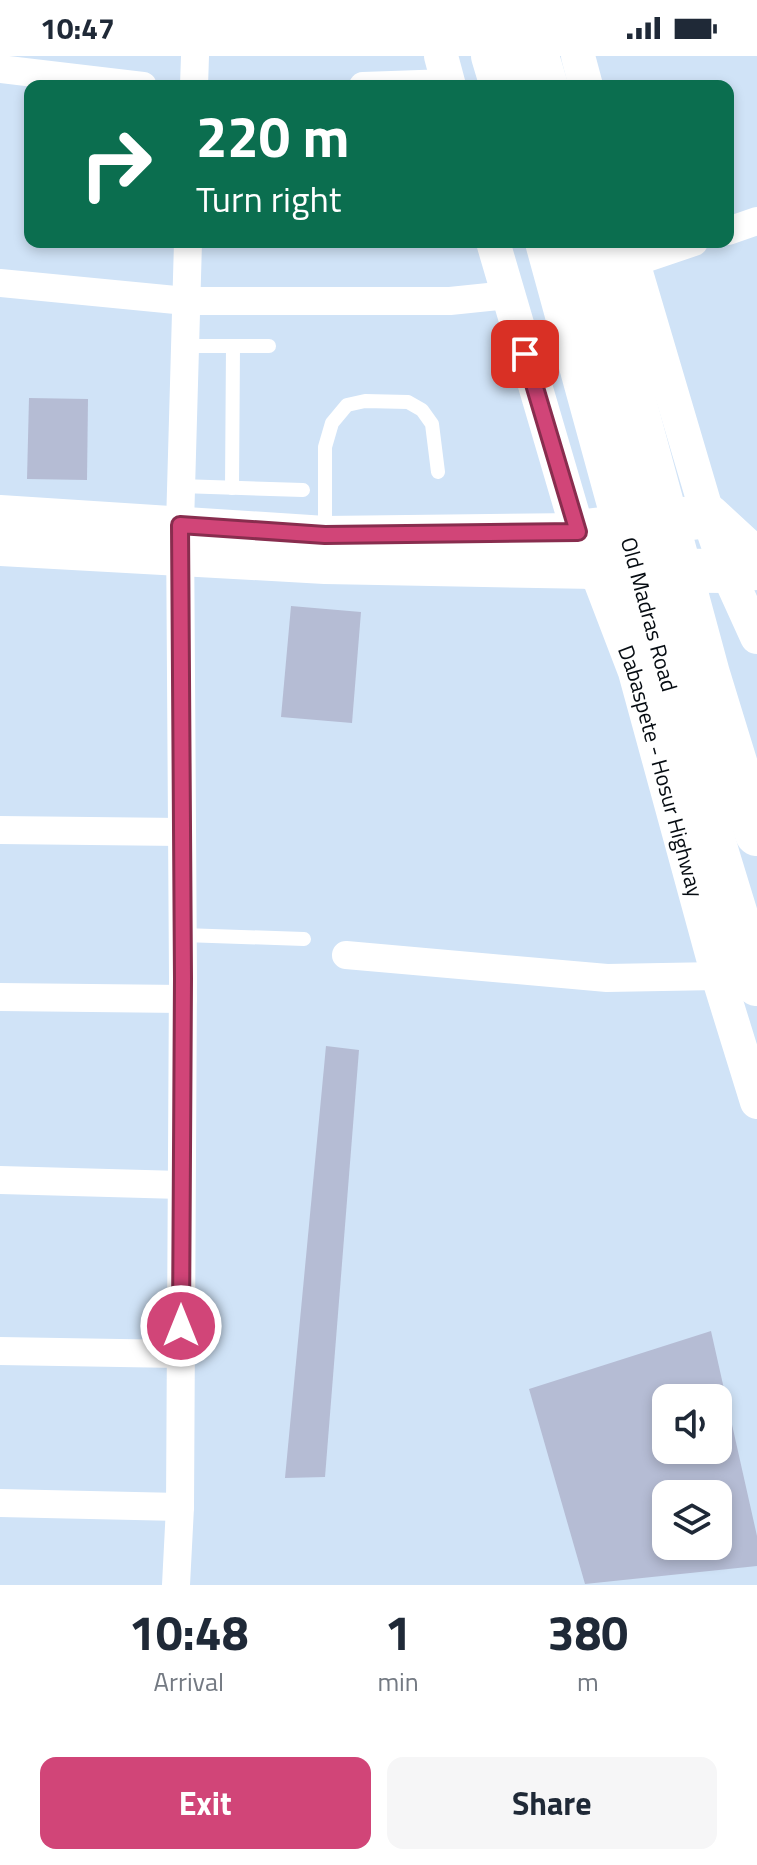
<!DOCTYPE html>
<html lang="en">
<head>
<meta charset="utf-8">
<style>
  body { margin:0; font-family:"Titillium Web",sans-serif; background:#f6f6f7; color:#1f2937; height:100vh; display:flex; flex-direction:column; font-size:30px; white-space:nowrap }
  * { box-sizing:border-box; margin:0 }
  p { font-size:26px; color:#747a83 }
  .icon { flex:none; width:44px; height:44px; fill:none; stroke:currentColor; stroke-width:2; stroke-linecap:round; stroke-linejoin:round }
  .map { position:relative; height:1529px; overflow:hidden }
  .side { display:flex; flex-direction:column; background:#fff; flex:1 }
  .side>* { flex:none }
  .banner { position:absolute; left:24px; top:24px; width:710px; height:168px; border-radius:16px; box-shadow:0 4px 12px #0003; background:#0b6e4f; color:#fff; overflow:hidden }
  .fabs { position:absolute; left:652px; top:1328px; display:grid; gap:16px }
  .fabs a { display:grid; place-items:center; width:80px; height:80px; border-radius:16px; background:#fff; box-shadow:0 4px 12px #0003; font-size:40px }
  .pin { position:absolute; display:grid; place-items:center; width:68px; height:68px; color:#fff; margin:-34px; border-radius:16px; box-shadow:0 4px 12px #0006 }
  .me { position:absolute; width:88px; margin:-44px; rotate:0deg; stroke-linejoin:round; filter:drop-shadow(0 0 6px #0008) }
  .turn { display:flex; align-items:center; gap:28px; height:168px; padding:0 40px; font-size:36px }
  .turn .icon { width:104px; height:104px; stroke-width:2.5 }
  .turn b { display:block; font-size:56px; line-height:68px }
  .eta { display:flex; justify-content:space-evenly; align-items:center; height:136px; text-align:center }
  .eta b { font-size:48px; font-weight:700; line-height:56px }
  .primary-button { display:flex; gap:16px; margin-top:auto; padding:16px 40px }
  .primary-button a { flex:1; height:92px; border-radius:16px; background:#d14578; color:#fff; font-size:32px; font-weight:700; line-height:92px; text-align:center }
  .primary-button a+a { background:#f6f6f7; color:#1f2937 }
  .status { display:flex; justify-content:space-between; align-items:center; height:56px; padding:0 40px; background:#fff; direction:ltr }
  .status svg { height:22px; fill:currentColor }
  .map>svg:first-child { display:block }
  .building { fill:#b5bcd4; fill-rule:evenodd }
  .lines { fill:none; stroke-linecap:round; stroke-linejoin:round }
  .service { stroke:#fff; stroke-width:14 }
  .minor { stroke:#fff; stroke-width:28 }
  .tertiary { stroke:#fff; stroke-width:34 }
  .secondary { stroke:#fff; stroke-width:38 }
  .trunk { stroke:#fff; stroke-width:44 }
  .route-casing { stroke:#882d4e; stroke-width:20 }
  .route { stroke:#d14578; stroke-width:14 }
  .labels { text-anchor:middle; stroke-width:6; stroke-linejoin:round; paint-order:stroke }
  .street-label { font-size:22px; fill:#060c12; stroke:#fff }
</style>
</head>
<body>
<div class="status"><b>10:47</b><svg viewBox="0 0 49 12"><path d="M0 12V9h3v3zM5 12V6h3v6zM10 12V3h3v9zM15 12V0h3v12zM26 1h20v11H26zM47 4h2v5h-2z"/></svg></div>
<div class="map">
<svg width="757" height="1529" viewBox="0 0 757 1529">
  <rect width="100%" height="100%" fill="#d0e3f7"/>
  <g class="building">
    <path d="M29,342L88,343L87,424L27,423Z"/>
    <path d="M291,550L361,556L352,667L281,661Z"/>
    <path d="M326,990L359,994L325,1421L285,1422Z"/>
    <path d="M711,1275L757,1480V1510L585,1528L529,1333ZM666,1342H718V1394H666ZM666,1438H718V1490H666Z"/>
  </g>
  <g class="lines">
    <g class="service">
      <path d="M184,290H269"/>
      <path d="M180,430L303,434"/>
      <path d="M232,432L233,290"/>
      <path d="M325,479V391L332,367L347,349L365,345L408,346L422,354L432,368L438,416"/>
      <path d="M183,879L304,883"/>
    </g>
    <g class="minor">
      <path d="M0,13L143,30"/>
      <path d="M194,30L195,0"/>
      <path d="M363,30L448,27"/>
      <path d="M728,175L757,165"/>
      <path d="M632,207L694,186"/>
      <path d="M0,227L186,245H450L508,239"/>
      <path d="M0,774L181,776"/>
      <path d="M346,899L607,922L718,920"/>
      <path d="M0,941L183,943"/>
      <path d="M0,1124L181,1129"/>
      <path d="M0,1295L180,1298"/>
      <path d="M0,1447L180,1451"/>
      <path d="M176,1529L180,1451L183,922L180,469L188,186"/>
    </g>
    <g class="tertiary">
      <path d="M441,0L449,30"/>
      <path d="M578,0L586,30"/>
      <path id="s1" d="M493,186L578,476L596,514L635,616L718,920L757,1046"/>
      <path d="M627,186L708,460L727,515L757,581"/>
    </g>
    <g class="secondary">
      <path d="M0,458L325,479L578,476"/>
      <path d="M0,491L325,509L596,514"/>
    </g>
    <g class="trunk">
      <path d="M493,0L502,30"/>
      <path d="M537,0L546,30"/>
      <path id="s2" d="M547,186L665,616L718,800L757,928"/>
      <path d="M591,186L708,618L757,778"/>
      <path d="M578,476L708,460L757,505"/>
      <path d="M596,514L727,515L757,512"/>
    </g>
  </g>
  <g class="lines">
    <defs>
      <path id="route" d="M181,1270L183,922L180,469L325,479L578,476L525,298"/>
    </defs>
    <use href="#route" class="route-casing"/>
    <use href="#route" class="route"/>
  </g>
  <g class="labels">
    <g class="street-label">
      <text dy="8" stroke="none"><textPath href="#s2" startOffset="386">Old Madras Road</textPath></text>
      <text dy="8" stroke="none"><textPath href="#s1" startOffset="556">Dabaspete - Hosur Highway</textPath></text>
    </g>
  </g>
</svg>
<div class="fabs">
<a><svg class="icon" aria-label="sound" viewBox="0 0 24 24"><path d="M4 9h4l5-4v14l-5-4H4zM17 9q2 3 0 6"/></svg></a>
<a><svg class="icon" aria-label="layers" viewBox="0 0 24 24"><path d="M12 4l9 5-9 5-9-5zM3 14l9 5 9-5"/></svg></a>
</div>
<div class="pin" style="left:525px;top:298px;background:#d93025"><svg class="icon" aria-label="arrive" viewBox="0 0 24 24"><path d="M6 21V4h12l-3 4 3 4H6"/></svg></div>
<svg class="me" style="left:181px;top:1270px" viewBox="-20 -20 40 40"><circle r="17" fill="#d14578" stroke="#fff" stroke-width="3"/><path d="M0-11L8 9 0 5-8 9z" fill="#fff"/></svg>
<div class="banner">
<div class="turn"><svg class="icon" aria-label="right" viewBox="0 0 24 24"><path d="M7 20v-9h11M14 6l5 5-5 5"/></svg><div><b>220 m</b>Turn right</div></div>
</div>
</div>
<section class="side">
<div class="eta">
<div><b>10:48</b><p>Arrival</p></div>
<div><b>1</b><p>min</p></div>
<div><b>380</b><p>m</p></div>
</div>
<div class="primary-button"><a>Exit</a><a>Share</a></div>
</section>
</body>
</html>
